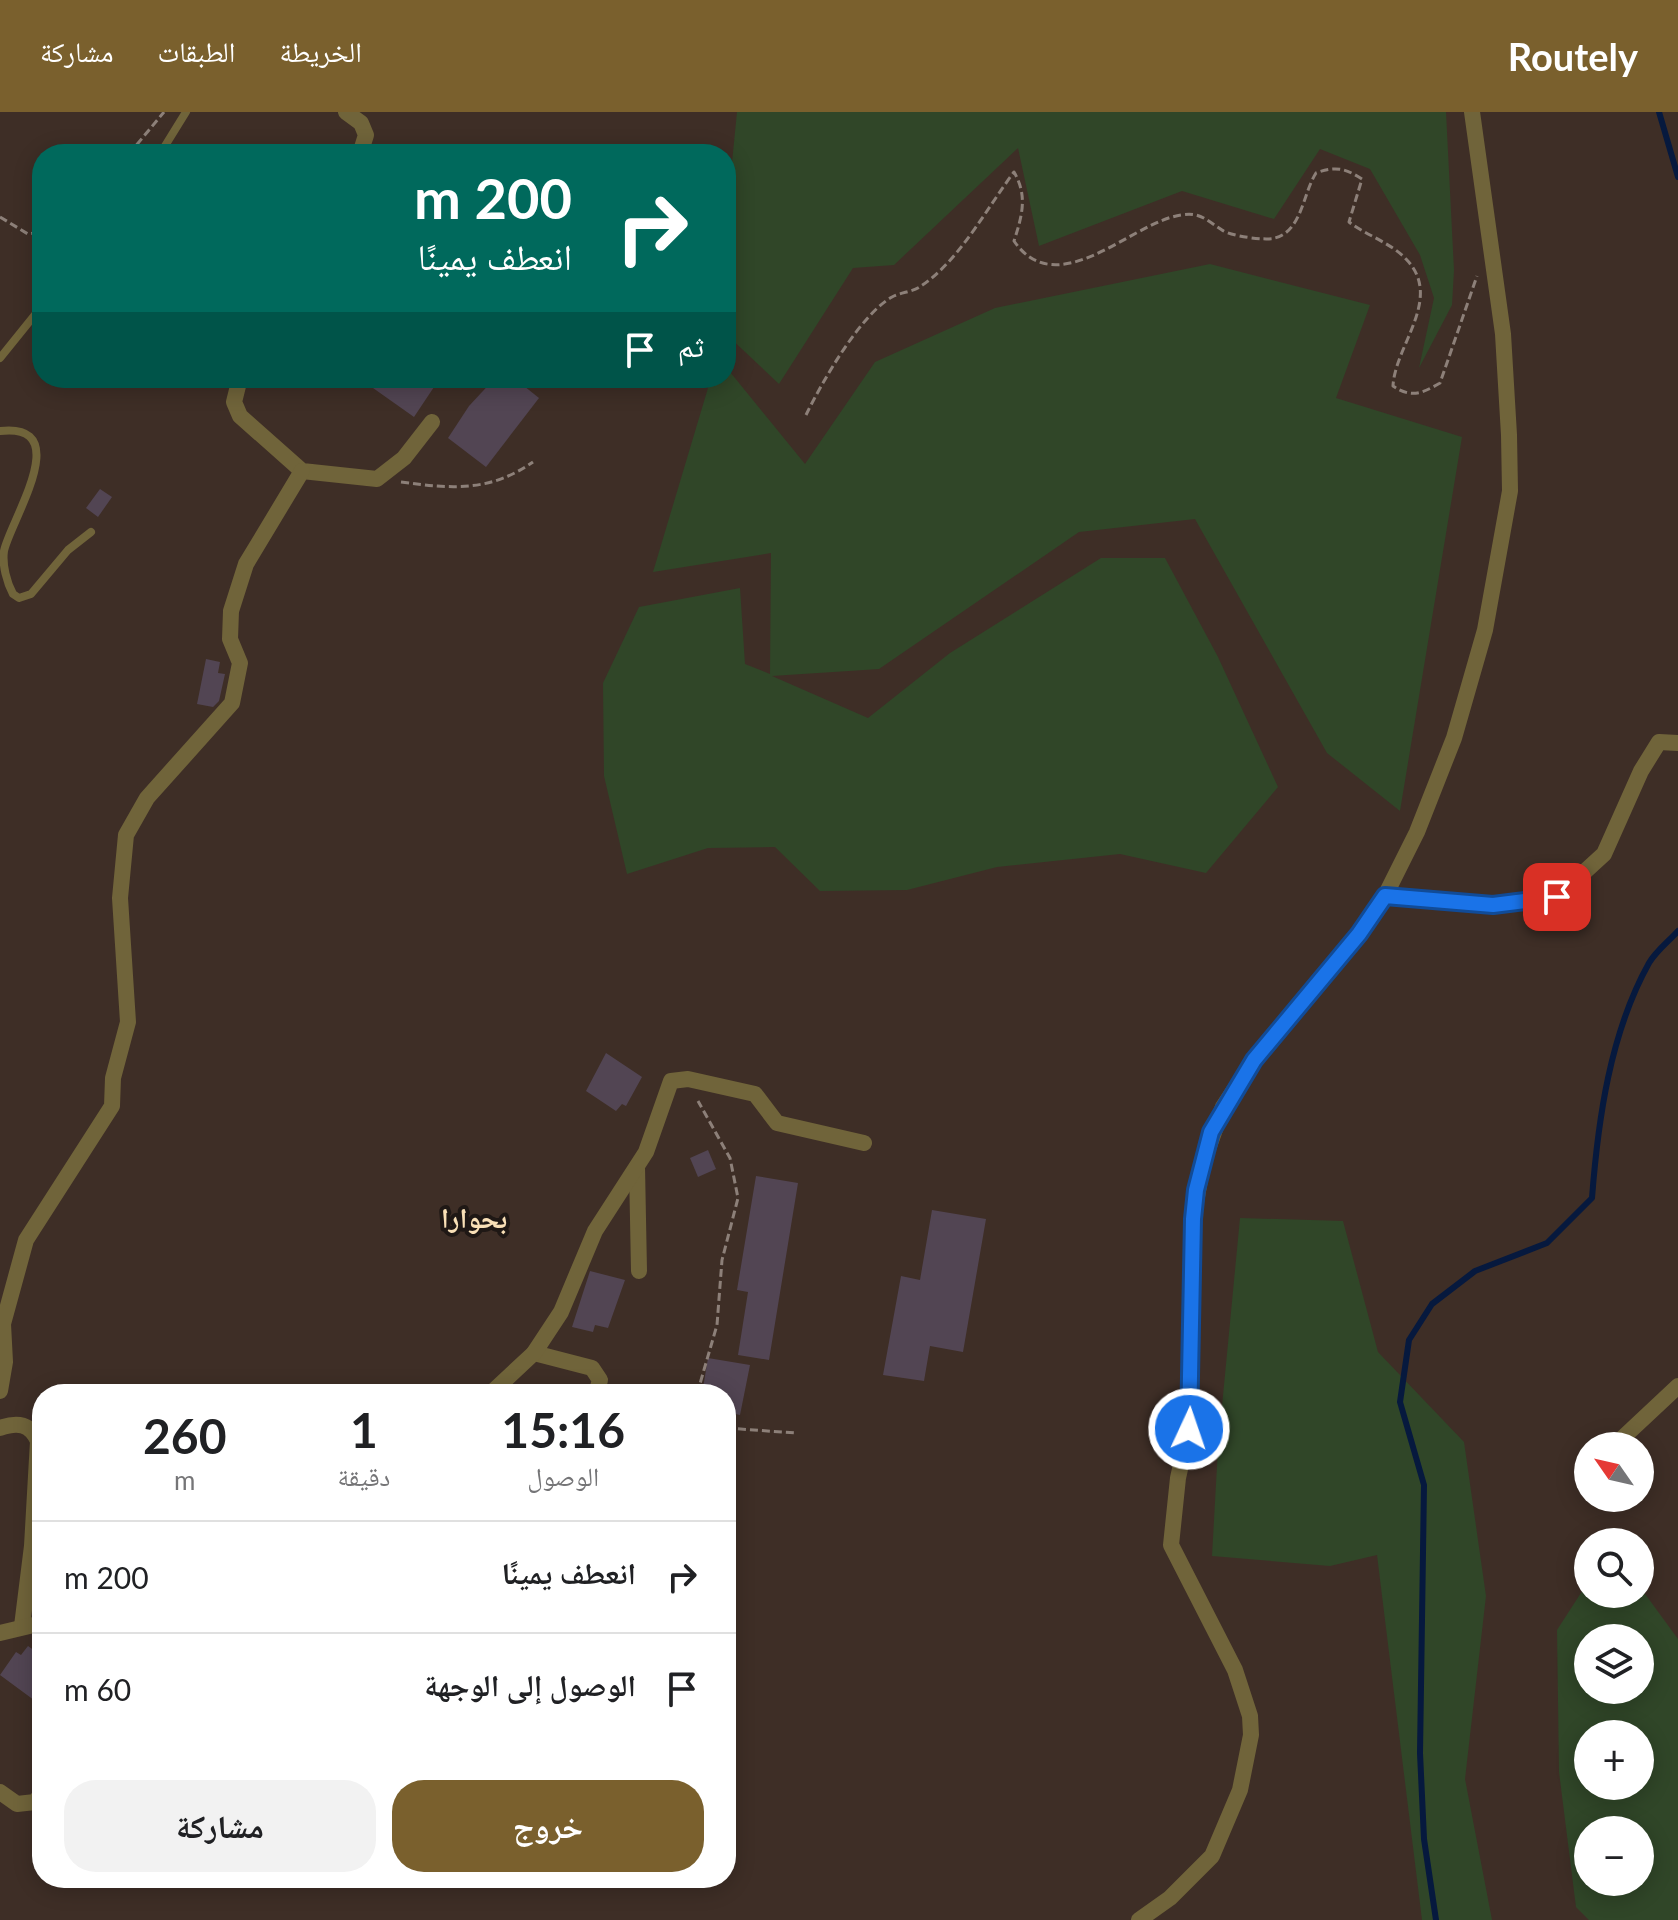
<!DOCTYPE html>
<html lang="ar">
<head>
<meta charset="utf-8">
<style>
  body { margin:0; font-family:Lato,"Noto Naskh Arabic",sans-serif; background:#f2f2f2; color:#202124; direction:rtl; height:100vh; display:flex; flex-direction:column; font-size:30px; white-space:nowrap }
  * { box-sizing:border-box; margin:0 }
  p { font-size:26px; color:#757577 }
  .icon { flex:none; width:44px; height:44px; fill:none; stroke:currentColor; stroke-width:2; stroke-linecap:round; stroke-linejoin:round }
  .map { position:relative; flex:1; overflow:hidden; direction:ltr }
  .details { position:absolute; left:32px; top:1272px; width:704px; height:504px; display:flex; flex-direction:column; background:#fff; border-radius:32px; box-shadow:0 4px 20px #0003; direction:rtl }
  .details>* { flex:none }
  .top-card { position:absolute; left:32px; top:32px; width:704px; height:244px; border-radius:32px; box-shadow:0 4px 20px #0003; direction:rtl; background:#00695c; color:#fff; overflow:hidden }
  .needle { width:52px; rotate:304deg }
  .fabs { position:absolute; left:1574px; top:1320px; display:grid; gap:16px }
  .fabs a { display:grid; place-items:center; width:80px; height:80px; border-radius:50%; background:#fff; box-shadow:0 4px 20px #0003; font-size:40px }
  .pin { position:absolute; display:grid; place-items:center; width:68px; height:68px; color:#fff; margin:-34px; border-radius:16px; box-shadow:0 4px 12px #0006 }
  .me { position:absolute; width:88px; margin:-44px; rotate:3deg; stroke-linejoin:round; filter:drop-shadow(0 0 6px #0008) }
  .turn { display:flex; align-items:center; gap:28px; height:168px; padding:0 32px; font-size:36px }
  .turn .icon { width:104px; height:104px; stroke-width:2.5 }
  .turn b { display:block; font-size:56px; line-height:68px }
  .then { display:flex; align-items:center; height:76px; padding:0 32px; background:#0003; gap:16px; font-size:30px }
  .eta { display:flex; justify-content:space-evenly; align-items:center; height:136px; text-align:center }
  .eta b { font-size:48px; font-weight:700; line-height:56px }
  .cta { display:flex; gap:16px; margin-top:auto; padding:16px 32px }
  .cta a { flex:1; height:92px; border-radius:32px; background:#7a602d; color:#fff; font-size:32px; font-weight:700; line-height:92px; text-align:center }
  .cta a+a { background:#f2f2f2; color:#202124 }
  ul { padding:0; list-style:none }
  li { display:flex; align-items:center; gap:24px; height:112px; padding:0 32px; border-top:2px solid #e0e0e0 }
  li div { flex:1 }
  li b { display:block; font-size:30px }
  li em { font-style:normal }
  header { display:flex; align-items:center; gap:48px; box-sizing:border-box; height:112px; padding:0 40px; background:#7a602d; color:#fff }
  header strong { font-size:38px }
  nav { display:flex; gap:44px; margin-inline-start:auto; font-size:28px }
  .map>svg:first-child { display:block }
  .green { fill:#304628; fill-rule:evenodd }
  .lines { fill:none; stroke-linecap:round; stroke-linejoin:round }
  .stream { stroke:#06193e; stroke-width:6 }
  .building { fill:#524553 }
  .path { stroke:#8d8079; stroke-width:3; stroke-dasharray:8 4; stroke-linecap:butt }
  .service { stroke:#70643a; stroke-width:8 }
  .minor { stroke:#70643a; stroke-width:16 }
  .route-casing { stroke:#114b97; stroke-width:20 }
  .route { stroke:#1a73e8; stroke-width:14 }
  .labels { text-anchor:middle; stroke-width:8; stroke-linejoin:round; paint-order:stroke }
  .quarter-label { font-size:28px; font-weight:bold; fill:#f9e0b7; stroke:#1f1815 }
</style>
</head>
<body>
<header>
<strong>Routely</strong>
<nav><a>الخريطة</a><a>الطبقات</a><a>مشاركة</a></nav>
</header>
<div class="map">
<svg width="1678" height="1808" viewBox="0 0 1678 1808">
  <rect width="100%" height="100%" fill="#3e2e26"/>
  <g class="green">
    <path d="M737,0H1446L1454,158L1452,193L1419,256L1434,186L1420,143L1370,57L1320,37L1274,107L1182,79L1039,134L1018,36L894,153L853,156L779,272L726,222V111Z"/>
    <path d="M1210,152L1370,193L1336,286L1462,325L1400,699L1327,641L1195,407L1079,420L879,557L772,564L868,606L950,541L1101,446H1165L1218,545L1278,675L1206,761L1120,742L997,755L907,778L820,779L775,735L708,736L627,762L604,664L603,571L639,495L740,476L745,552L770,562L771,441L653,460L711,266H726V255L805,352L875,250L995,196Z"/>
    <path d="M1240,1106L1343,1109L1378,1240L1464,1330L1486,1484L1465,1667L1492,1808H1422L1377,1443L1330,1454L1212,1444L1218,1336Z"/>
    <path d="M1588,1470V1482H1640V1475L1678,1527V1808H1589L1576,1795L1559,1660L1557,1518ZM1640,1526V1578H1588V1526ZM1640,1622V1674H1588V1622ZM1640,1718V1770H1588V1718Z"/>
  </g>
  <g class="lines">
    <g class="stream">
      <path d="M1659,0L1678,65"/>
      <path d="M1436,1808L1424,1727L1420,1641L1424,1373L1400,1290L1409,1228L1432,1192L1475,1159L1547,1131L1592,1086C1598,1008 1610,921 1649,851C1656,839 1669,829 1678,819"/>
    </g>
  </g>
  <g class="building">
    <path d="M380,266H440L414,305L373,276Z"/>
    <path d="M495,266H514L539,286L486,355L448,326L469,294Z"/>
    <path d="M100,377L112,385L98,405L86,396Z"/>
    <path d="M206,547L220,550L218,561L225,562L219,589L213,595L197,592Z"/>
    <path d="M606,941L642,965L626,994L622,992L616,999L586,979Z"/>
    <path d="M708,1038L716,1057L698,1065L690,1046Z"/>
    <path d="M756,1064L798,1071L769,1248L738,1243L748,1180L737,1178Z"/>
    <path d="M932,1098L986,1107L963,1240L930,1234L924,1269L883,1263L901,1164L920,1168Z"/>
    <path d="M590,1159L625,1168L608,1216L595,1213L593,1220L572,1215Z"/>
    <path d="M708,1246L750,1253L740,1303L726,1300V1282H702Z"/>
    <path d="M28,1534L42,1544V1594L0,1563L16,1540L21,1543Z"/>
  </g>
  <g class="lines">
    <g class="path">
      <path d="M129,42L164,0"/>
      <path d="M0,105L28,122L42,120"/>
      <path d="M806,303C822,270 860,203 892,185C901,180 913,180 921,174C959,149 987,96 1014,60C1028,84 1022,104 1014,129C1055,189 1125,118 1172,105C1198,98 1202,105 1222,118C1230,124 1265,129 1275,126C1302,119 1303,81 1316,61C1335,54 1345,56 1362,67L1349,110C1366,123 1391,131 1406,147C1444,186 1395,233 1393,274C1411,286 1421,282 1440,271L1477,164"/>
      <path d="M401,370C452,377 490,380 533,350"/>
      <path d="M697,1282L717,1213L722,1148L738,1086L730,1046L698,989"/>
      <path d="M726,1316L796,1321"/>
    </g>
    <g class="service">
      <path d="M160,42L186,0"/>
      <path d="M0,246L42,194"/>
      <path d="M0,319C77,310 9,411 4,439C2,453 7,471 13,482L19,486L31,482L68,438L91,420"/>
    </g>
    <g class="minor">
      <path d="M346,0L361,11L366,23L360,42"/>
      <path d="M240,266L234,290L240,304L302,359L377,367L404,346L432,310"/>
      <path d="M1385,784L1493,793L1557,785L1604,742L1641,659L1659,630L1678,631"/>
      <path d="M637,1055L639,1159"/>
      <path d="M534,1241L592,1256L600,1268L596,1282"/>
      <path d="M0,1279L5,1250L3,1212L26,1128L112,994L113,966L128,910L120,786L126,723L147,686L232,591L240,551L230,527L231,499L246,452L302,359"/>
      <path d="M490,1282L534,1241L561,1200L595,1119L646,1040L671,969L688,967L755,982L777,1011L864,1031"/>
      <path d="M0,1316C17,1310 30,1311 38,1329L32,1434L22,1514"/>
      <path d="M1614,1334L1678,1274"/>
      <path d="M0,1521L42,1511"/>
      <path d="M0,1680L17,1692L35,1690L42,1681"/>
      <path d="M1139,1808L1170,1786L1212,1744L1240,1678L1251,1623L1250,1604L1235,1558L1171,1433L1178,1366L1189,1317L1193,1107L1203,1051L1223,995L1254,948L1359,822L1385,784L1417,720L1454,626L1485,518L1510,379L1509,323L1503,222L1472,0"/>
    </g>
  </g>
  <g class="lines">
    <defs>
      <path id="route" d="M1189,1317L1193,1107L1196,1078L1211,1020L1254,948L1359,822L1385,784L1493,793L1557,785"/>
    </defs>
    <use href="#route" class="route-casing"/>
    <use href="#route" class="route"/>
  </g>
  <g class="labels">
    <g class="quarter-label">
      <text x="474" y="1116">بحوارا</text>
    </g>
  </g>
</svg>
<div class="fabs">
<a><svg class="needle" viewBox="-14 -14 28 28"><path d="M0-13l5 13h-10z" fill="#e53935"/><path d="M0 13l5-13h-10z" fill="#757577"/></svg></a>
<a><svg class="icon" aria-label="search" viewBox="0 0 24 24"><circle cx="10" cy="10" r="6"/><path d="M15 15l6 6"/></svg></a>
<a><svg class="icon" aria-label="layers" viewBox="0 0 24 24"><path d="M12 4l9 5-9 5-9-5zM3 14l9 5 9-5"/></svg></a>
<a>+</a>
<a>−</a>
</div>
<div class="pin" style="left:1557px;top:785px;background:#d93025"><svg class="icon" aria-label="arrive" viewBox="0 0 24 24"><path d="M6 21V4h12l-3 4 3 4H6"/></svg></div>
<svg class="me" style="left:1189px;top:1317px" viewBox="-20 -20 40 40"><circle r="17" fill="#1a73e8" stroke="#fff" stroke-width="3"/><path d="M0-11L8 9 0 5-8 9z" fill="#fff"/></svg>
<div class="top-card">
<div class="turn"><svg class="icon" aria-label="right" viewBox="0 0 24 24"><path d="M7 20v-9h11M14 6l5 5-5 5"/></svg><div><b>200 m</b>انعطف يمينًا</div></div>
<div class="then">ثم<svg class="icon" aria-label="arrive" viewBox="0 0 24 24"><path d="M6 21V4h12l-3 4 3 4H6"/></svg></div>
</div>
<section class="details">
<div class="eta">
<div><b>15:16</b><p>الوصول</p></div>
<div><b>1</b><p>دقيقة</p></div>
<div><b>260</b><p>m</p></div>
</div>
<ul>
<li><svg class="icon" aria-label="right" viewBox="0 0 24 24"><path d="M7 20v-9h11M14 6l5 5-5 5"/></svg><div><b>انعطف يمينًا</b></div><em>200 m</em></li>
<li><svg class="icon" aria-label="arrive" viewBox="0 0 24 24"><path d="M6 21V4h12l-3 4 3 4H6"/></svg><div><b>الوصول إلى الوجهة</b></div><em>60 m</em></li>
</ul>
<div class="cta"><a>خروج</a><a>مشاركة</a></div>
</section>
</div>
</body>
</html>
